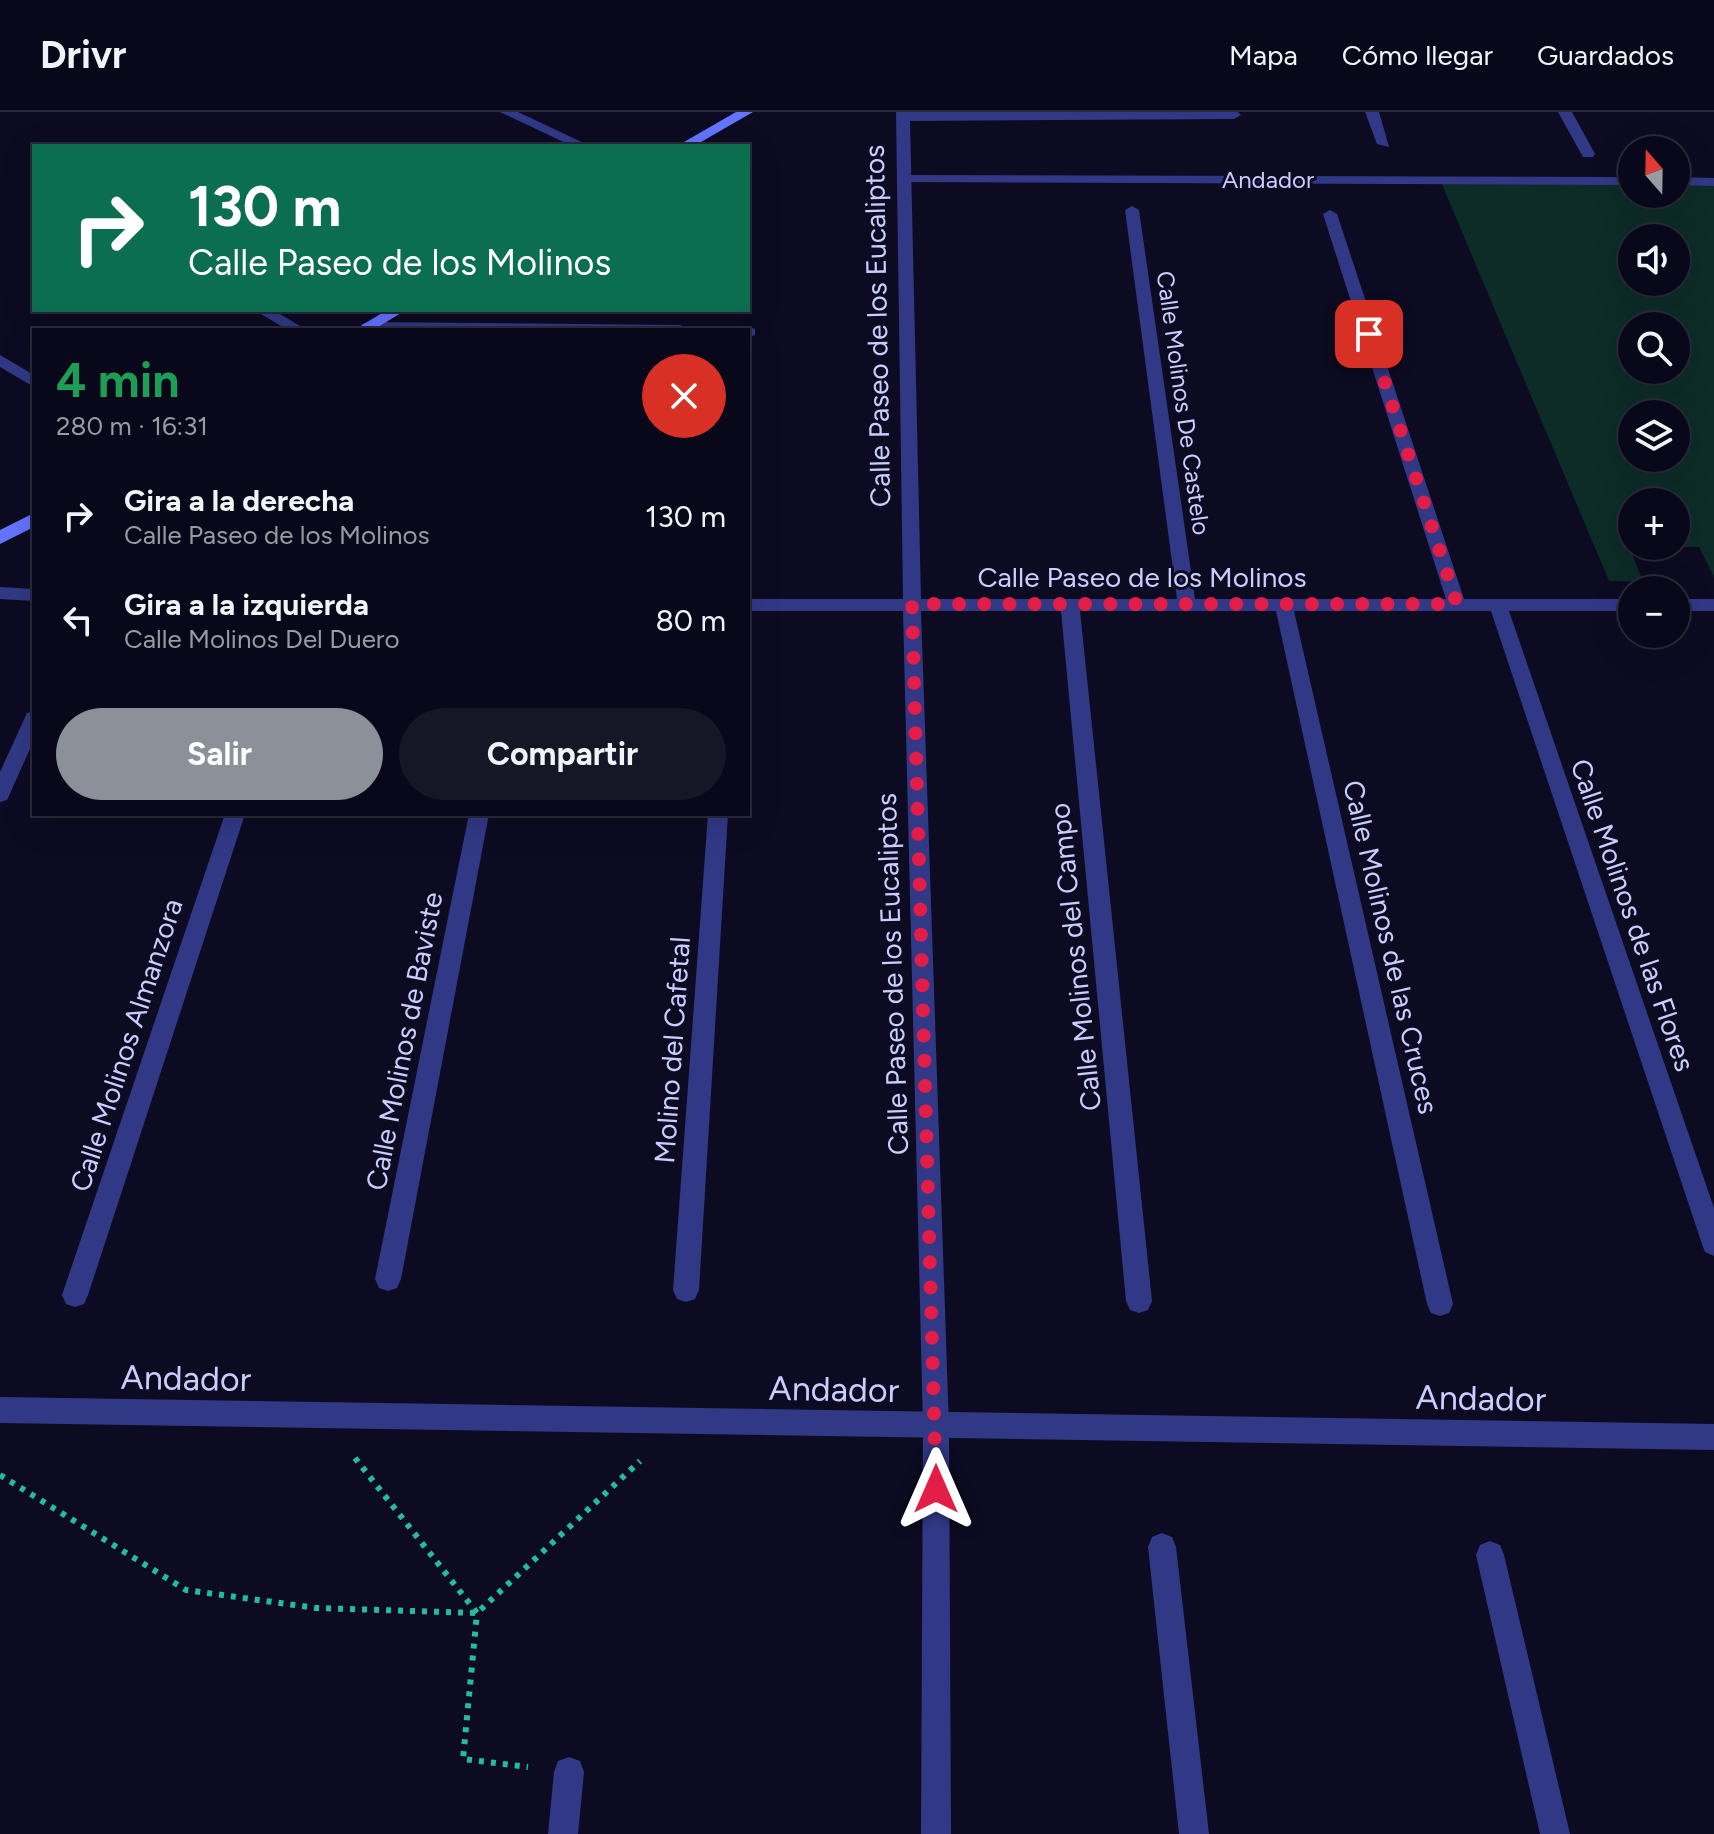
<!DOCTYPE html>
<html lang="es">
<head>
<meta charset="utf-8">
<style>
  body { margin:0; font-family:Figtree,sans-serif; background:#171627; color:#f1f3f6; height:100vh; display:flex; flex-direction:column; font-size:30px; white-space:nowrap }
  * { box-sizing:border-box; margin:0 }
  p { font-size:26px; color:#999aa2 }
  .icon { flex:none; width:44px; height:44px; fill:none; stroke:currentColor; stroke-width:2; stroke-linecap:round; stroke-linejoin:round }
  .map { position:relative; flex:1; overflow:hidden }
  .sheet { position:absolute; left:32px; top:216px; width:718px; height:488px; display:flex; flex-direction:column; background:#09081a; border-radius:0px; box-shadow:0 8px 32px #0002,0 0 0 2px #292939 }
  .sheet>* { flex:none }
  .top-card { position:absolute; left:32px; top:32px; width:718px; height:168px; border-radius:0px; box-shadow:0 8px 32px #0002,0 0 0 2px #292939; background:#0b6e4f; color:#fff; overflow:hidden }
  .needle { width:52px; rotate:340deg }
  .fabs { position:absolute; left:1618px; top:24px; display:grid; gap:16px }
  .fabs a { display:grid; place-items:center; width:72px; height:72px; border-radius:50%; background:#09081a; box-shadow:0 8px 32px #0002,0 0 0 2px #292939; font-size:40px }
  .pin { position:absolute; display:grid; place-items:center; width:68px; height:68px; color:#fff; margin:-34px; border-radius:16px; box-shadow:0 4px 12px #0006 }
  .me { position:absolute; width:88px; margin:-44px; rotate:0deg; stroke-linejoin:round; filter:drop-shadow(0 0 6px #0008) }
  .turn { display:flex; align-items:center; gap:28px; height:168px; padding:0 24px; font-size:36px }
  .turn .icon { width:104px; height:104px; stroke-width:2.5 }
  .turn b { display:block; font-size:56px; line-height:68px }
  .round { display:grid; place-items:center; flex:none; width:84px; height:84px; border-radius:42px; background:#171627 }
  .summary { display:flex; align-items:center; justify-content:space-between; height:136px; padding:0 24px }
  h1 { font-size:48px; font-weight:700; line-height:60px; color:#1e9e55 }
  .action { display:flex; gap:16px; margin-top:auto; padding:16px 24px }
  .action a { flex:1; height:92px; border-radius:48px; background:#8c9099; color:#fff; font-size:32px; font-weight:700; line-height:92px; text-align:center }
  .action a+a { background:#171627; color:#f1f3f6 }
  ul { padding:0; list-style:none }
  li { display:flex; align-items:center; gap:24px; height:104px; padding:0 24px }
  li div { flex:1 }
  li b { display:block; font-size:30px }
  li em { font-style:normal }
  header { display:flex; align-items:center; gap:48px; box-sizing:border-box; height:112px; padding:0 40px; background:#09081a; border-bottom:2px solid #292939 }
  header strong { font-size:38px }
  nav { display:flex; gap:44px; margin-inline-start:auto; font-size:28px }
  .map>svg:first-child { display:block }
  .green { fill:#0d2c27; fill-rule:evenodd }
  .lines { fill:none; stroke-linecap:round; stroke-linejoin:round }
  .path { stroke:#21bd9e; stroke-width:6; stroke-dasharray:5 7; stroke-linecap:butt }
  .service { fill:#313986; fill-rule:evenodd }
  .pedestrian { fill:#313986; fill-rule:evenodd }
  .minor { fill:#313986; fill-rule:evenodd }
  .secondary { fill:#6374ff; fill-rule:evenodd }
  .route { stroke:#e11d48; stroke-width:14; stroke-dasharray:0 25.2 }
  .labels { text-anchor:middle; stroke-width:6; stroke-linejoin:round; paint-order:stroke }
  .far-street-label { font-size:24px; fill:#cccdff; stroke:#0c0b22 }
  .street-label { font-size:28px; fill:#cccdff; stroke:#0c0b22 }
  .near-street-label { font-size:34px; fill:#cccdff; stroke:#0c0b22 }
</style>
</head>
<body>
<header>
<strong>Drivr</strong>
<nav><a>Mapa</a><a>Cómo llegar</a><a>Guardados</a></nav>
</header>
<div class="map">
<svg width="1714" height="1722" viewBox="0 0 1714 1722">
  <rect width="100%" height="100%" fill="#0c0b22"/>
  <path class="green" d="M1441,70H1632V82H1676V70H1714V465L1699,435H1629L1643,469H1609ZM1632,126H1676V170H1632ZM1632,214H1676V258H1632ZM1632,302H1676V346H1632ZM1632,390H1676V434H1632Z"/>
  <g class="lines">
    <g class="path">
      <path d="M355,1346L477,1501L463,1647L528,1655"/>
      <path d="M0,1363L186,1478L316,1496L477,1501L640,1349"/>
    </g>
    <path class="service" d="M569,1645L580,1649L584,1660L578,1722H548L554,1660L558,1649Z"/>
    <g class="pedestrian">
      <path d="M904,63L1632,65V73L899,70L897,67Z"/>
      <path d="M1676,65L1714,66V74L1676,73Z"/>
      <path d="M0,1285L1714,1312V1338L0,1311Z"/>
    </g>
    <g class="minor">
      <path d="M500,0H518L590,34H572Z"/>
      <path d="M896,0H1238L1241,3L1234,7L910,9L921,487H1177L1125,98L1132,94L1139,98L1195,487H1446L1323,102L1330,98L1337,102L1464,487H1632V499H1509L1714,1096V1144L1705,1140L1702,1132L1491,499H1294L1453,1192L1449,1201L1440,1204L1431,1201L1427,1192L1276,499H1080L1152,1189L1148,1198L1139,1201L1130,1198L1126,1189L1061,499H921L949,1315L951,1722H921L923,1315L903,499H748V487H903Z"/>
      <path d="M1365,0H1379L1389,35L1377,32Z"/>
      <path d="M1558,0H1572L1595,42L1593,45H1583Z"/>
      <path d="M254,198H273L307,218H288Z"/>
      <path d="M367,210L680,213L688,218H361L362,212Z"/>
      <path d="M748,215L755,217V223L748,225V218H742Z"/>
      <path d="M0,243L34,263V275L0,255Z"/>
      <path d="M0,475L34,477V489L0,487Z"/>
      <rect x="1676" y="487" width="38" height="12"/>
      <path d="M34,599V628L7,688L0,690V660L27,601Z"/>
      <path d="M225,702H245L88,1183L84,1192L75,1195L66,1192L62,1183Z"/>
      <path d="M469,702H489L401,1167L397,1176L388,1179L379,1176L375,1167Z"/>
      <path d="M708,702H728L699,1178L695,1187L686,1190L677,1187L673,1178Z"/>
      <path d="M1162,1421L1172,1425L1176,1435L1209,1722H1179L1148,1435L1152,1425Z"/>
      <path d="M1490,1429L1500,1433L1504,1443L1570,1722H1540L1476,1443L1480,1433Z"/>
    </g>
    <g class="secondary">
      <path d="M736,0H753L694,34H677Z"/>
      <path d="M387,198H406L373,218H354Z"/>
      <path d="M34,401V415L0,432V418Z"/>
    </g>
  </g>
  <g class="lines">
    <path class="route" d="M936,1377L912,492H1457L1369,222"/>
  </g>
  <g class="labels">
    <g class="far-street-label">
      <text x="1268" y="76">Andador</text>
      <text transform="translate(1183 291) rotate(82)" y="8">Calle Molinos De Castelo</text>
    </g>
    <g class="street-label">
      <text transform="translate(877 214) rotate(-91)" y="10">Calle Paseo de los Eucaliptos</text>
      <text x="1142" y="475">Calle Paseo de los Molinos</text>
      <text transform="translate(1633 803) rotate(71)" y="10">Calle Molinos de las Flores</text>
      <text transform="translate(1391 835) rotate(77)" y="10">Calle Molinos de las Cruces</text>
      <text transform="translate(1075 845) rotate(-96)" y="10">Calle Molinos del Campo</text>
      <text transform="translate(892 862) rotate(-92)" y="10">Calle Paseo de los Eucaliptos</text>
      <text transform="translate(404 929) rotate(-79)" y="10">Calle Molinos de Baviste</text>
      <text transform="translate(126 933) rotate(-72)" y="10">Calle Molinos Almanzora</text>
      <text transform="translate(672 938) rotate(-86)" y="10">Molino del Cafetal</text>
    </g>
    <g class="near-street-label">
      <text transform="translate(186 1266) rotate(1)" y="12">Andador</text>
      <text transform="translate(834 1277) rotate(1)" y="12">Andador</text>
      <text transform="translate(1481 1286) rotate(1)" y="12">Andador</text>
    </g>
  </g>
</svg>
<div class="fabs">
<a><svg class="needle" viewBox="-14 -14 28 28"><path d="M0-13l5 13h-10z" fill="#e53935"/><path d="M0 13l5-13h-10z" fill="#999aa2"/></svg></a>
<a><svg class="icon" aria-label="sound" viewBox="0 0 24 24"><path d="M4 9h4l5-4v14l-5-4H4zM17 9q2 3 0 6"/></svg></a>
<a><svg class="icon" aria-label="search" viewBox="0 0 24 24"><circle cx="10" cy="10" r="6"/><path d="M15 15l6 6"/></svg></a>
<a><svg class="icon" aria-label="layers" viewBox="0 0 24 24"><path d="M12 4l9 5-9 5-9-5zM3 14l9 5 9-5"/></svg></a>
<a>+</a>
<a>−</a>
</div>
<div class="pin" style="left:1369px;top:222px;background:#d93025"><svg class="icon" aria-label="arrive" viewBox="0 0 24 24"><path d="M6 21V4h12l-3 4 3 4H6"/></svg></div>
<svg class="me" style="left:936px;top:1377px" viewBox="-20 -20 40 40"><path d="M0-17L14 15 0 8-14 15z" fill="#e11d48" stroke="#fff" stroke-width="4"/></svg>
<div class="top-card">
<div class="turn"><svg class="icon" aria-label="right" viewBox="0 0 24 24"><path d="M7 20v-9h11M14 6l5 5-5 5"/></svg><div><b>130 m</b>Calle Paseo de los Molinos</div></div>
</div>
<section class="sheet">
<div class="summary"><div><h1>4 min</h1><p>280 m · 16:31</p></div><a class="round" style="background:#d93025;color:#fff"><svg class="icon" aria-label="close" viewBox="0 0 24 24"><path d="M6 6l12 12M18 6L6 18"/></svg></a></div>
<ul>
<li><svg class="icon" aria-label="right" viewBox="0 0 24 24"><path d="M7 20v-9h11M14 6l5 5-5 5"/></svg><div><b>Gira a la derecha</b><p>Calle Paseo de los Molinos</p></div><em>130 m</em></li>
<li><svg class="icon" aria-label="left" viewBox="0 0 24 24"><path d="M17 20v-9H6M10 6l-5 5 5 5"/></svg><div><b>Gira a la izquierda</b><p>Calle Molinos Del Duero</p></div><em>80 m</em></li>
</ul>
<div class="action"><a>Salir</a><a>Compartir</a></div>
</section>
</div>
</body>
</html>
